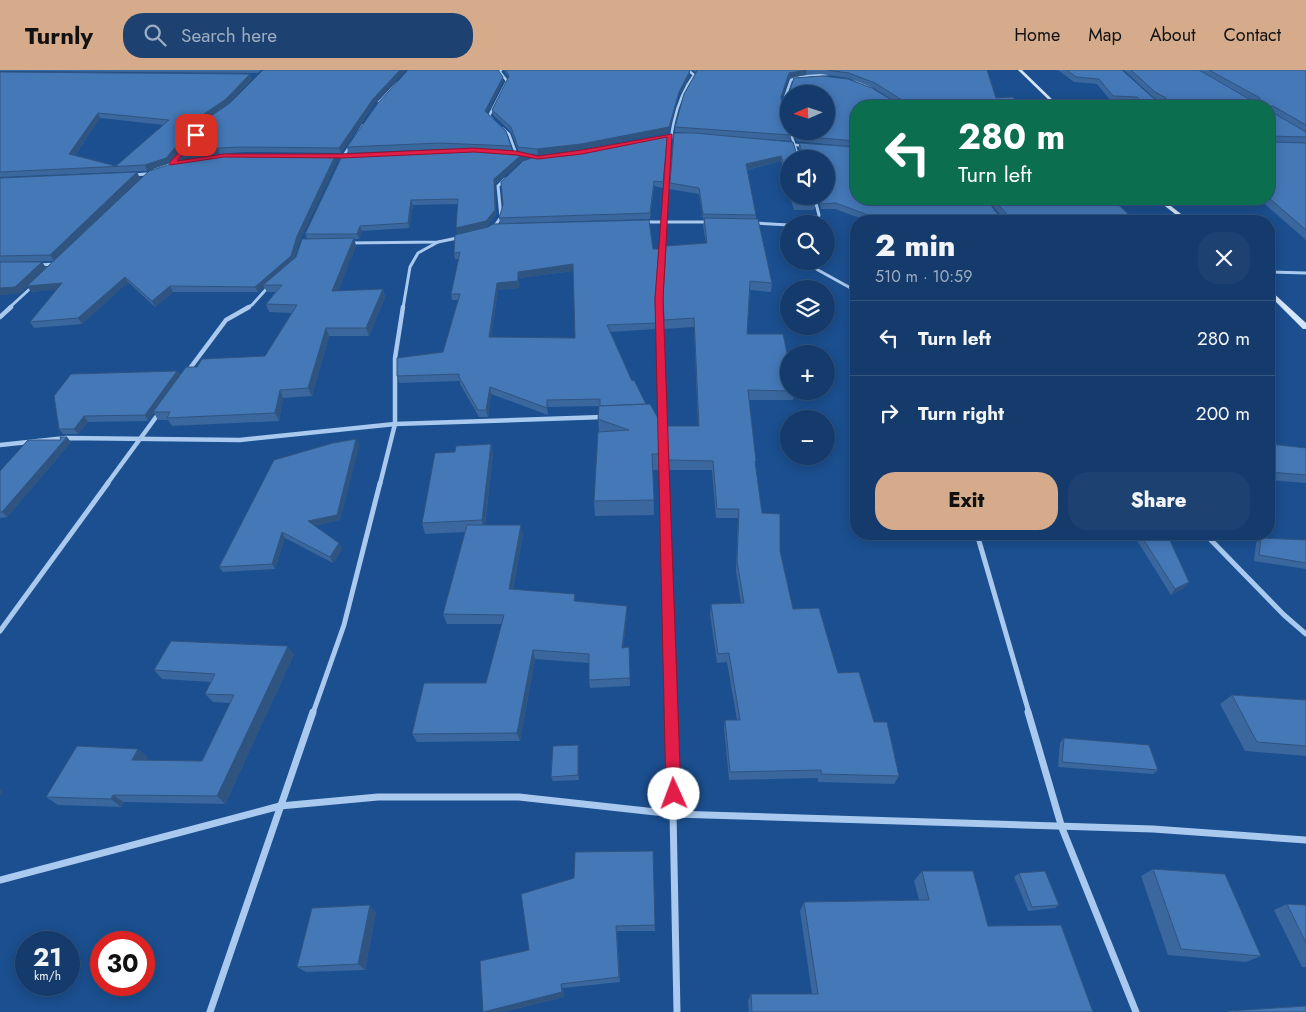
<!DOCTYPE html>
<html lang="en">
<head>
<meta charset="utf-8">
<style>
  body { margin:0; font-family:Jost,sans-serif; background:#1d4271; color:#f1f3f6; height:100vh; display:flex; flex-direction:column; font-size:19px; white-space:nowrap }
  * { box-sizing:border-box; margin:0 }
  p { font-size:16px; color:#9dadc1 }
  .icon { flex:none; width:28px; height:28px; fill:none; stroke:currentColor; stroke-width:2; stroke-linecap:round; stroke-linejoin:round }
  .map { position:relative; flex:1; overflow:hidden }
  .panel { position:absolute; left:850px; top:145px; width:425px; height:325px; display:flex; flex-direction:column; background:#143b6b; border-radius:20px; box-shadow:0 2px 12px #0003,0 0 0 1px #33557e }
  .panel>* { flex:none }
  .hud { position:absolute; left:850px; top:30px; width:425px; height:105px; border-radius:20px; box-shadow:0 2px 12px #0003,0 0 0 1px #33557e; background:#0b6e4f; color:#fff; overflow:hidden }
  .needle { width:32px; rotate:267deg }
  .controls { position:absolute; left:780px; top:15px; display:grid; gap:10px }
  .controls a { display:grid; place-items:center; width:55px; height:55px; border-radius:50%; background:#143b6b; box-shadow:0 2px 12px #0003,0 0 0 1px #33557e; font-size:25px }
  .speed { position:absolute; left:15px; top:861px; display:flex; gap:10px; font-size:25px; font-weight:700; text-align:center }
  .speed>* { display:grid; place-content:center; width:65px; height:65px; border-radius:50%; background:#143b6b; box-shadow:0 2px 12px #0003,0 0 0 1px #33557e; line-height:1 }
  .speed small { font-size:12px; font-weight:400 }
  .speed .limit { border:8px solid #d22; background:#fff; color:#111 }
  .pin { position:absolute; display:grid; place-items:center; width:42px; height:42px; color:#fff; margin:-21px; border-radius:10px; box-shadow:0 2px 8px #0006 }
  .me { position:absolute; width:55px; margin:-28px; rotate:358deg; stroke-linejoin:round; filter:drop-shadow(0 0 4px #0008) }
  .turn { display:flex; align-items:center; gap:18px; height:105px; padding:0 25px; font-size:22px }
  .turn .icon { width:65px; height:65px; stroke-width:2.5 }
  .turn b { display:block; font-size:35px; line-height:42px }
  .round { display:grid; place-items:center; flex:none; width:52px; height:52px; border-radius:20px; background:#1d4271 }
  .headline { display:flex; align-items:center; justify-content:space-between; height:85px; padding:0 25px }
  h1 { font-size:30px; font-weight:800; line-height:38px }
  .button { display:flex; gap:10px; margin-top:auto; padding:10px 25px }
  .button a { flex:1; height:58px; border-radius:20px; background:#d6ab8b; color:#111; font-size:20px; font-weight:800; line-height:58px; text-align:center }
  .button a+a { background:#1d4271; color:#f1f3f6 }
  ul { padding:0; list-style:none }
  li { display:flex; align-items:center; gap:15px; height:75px; padding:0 25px; border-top:1px solid #33557e }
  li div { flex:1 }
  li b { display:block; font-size:19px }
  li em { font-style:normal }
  header { display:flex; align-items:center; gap:30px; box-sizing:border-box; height:70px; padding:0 25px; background:#d6ab8b; color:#111 }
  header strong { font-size:24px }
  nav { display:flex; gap:28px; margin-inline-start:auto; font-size:18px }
  .search { width:350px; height:45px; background:#1d4271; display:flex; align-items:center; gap:12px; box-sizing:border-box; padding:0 18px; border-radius:20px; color:#9dadc1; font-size:19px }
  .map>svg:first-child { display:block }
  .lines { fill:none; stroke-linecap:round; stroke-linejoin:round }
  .street-far4 { stroke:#a9c9ee; stroke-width:2.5 }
  .street-far3 { stroke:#a9c9ee; stroke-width:3 }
  .street-far2 { stroke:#a9c9ee; stroke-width:4.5 }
  .street-far1 { stroke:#a9c9ee; stroke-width:5 }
  .street { stroke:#a9c9ee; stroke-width:7 }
  .secondary { fill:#d6e6fa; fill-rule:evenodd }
  .wall { fill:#3a679d; fill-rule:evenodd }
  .shaded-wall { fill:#305480 }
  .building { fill:#4478b7; stroke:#305480; fill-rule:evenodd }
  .route { fill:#e11d48; stroke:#92132f }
</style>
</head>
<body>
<header>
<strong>Turnly</strong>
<div class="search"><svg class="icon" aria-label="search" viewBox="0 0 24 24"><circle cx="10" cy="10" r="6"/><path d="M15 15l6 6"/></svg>Search here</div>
<nav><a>Home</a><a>Map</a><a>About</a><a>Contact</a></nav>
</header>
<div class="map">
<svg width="1306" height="942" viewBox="0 0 1306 942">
  <rect width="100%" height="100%" fill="#1b4f8f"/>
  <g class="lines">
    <g class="street-far4">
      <path d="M854,9L872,19"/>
      <path d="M379,32L397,13"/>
      <path d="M492,49L489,46L507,11L500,2L501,0"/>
      <path d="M789,56L783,33L791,10L802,6L828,4"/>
      <path d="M502,58L509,64L516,83"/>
      <path d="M790,61L799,89"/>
      <path d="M787,74L806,76"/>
      <path d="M467,80L516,83L538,88"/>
      <path d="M341,90L363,55"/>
      <path d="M154,100L172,94L211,87"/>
      <path d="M667,104C670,70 673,33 694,5L688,0"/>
    </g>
    <g class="street-far3">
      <path d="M133,105L147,104"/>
      <path d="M814,126L819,145L817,154"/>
      <path d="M643,152H710"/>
      <path d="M753,153L789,155"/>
      <path d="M494,157L501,147L498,116L505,109"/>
      <path d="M348,173L438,172L462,167"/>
      <path d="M806,191L818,200L856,221"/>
      <path d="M38,195L56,194"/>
      <path d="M1269,202L1306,203"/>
      <path d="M9,238L34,215"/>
      <path d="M246,238L252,235L270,215"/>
      <path d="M403,238L410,197L418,183L438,172"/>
      <path d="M659,238L667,102"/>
    </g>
    <g class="street-far2">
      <path d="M659,237L664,414"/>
      <path d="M0,247L11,237"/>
      <path d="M188,301L226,250L249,237"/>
      <path d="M0,375L66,368L240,370L395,354L603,347"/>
      <path d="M107,414L159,343"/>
      <path d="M380,414L395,354V288L403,237"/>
    </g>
    <g class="street-far1">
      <path d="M664,413L671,643"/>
      <path d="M977,464L1029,643"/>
      <path d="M1205,464L1284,545L1306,564"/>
      <path d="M0,561L108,413"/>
      <path d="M313,643L344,555L380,413"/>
    </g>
    <g class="street">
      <path d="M671,642L677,942"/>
      <path d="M1028,642L1062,758L1136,942"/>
      <path d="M0,810L280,736L378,727H519L674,744L1153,759L1306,770"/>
      <path d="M210,942L313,642"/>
    </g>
    <g class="secondary">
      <path d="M1018,0H1022L1059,36H1055Z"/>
      <path d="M1156,129H1162L1190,151H1184Z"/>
      <path d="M1269,219L1306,253V259H1303L1269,225Z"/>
    </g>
  </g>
  <g class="wall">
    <path d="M0,0H261L258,3L0,1Z"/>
    <path d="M504,0H689L690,1V6L678,26L669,62L581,79L538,85L519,82L511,62L493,45L492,40L509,8Z"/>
    <path d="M692,0H987L996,28L1012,27L1024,36H856V129H986L1000,147L1003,148L987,129H1112L1136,151H868L835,139H821L818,126H826V89H789V120L781,91L747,100L756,145V149H758L772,213L771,222L750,220L747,264H783L789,293V321H795L793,330H749L756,391L755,397L762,443L780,444V481L793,539L819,538L838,603L859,602L874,652H887L899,706L894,714L818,712V708L729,710L724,658L725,650H737L727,592L717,593L710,544L711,534L741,533L736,501L738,448H716L712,400H668L667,356H698L694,257L664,259L663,235L666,176L706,173L703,156L704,150L703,149L699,124L669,119L674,63H688L675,62V57L684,24L696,3ZM821,4L848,8L874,18L899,34L872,18L848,9L822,6L794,8L787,28L786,33L789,46V24H826V61H792L797,71L843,76L799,73V78L801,85L800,87L797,85L793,72L726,66L790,71L791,65L789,61L781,29L789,8L806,5Z"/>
    <path d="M1058,0H1122L1152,27L1164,33L1153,27L1124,0H1306V73L1272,72L1306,73V170L1265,134H1260L1253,129H1269V36H1138L1135,32L1111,31L1097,14L1074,12Z"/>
    <path d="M498,1L503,11L487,43L511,76L512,81L441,79L348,83L347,77Z"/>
    <path d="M0,2L250,4L252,9L228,34L206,49L176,84L374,34L341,83L244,82L220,84L178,91L175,86L169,93L147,101L0,107ZM100,48L164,55L116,96L75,85Z"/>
    <path d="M668,64L663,118L654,116L650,149L513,153L653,179L659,185L655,235L656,259L610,262L660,384V400H653L654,445L595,446L594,431L599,362L598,349L600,336L548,337V345L491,324L488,347H479L460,314V311L399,313L397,306L443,282L458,230H452L451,224L459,189H455L454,183L500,153L499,148L582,80ZM573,201L575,268L491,267L498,220L519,218L518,208Z"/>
    <path d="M338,89L299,172L294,189L296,187L307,169L305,164L526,89L520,92L495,114L496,145L486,157L457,164L458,134L413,135L409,158L362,161L359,169H354L356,176L338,221L383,219L385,227L369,266H329L312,326L283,328L279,351L172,356L168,350H158L154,343L148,351L88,352L78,364H63L59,359L177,301L180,305L197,297L265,286L292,243L269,242L266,234L275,222H267L264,217L258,222H173L155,237L128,212L82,254L34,258L30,252L57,219L31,222Z"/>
    <path d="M0,108H140L54,191L4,192H42L46,198L20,223L0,225Z"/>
    <path d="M790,126H813L815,134L814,140H794Z"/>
    <path d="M71,372L7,447L0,448V401Z"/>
    <path d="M491,374L493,384L485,455L523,465L513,519L576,531L627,536V545L623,578L629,577L630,616L590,618L589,610V593L535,589L520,671L417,672L412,664L486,613L502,554H447L443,544L465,462L425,464L422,453L455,382Z"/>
    <path d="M1269,374L1306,378V413L1269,410Z"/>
    <path d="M359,375L340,450L314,456L339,473L342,479L333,493L285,468L275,499L223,502L219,497Z"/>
    <path d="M1133,464H1167L1189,512L1184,518L1171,525Z"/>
    <path d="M1261,468L1306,470V499L1254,491L1256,473Z"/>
    <path d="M294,584L225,734L124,732L121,737L58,735L46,727L138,679L147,687L146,690L202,691L230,633L213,632L205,624L211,612L162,609L154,600Z"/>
    <path d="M1232,625L1306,630V686L1245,681L1220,634Z"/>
    <path d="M1064,668L1158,700L1153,704L1058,697L1060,673Z"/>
    <path d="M578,675L579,680V710L553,711L551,707Z"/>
    <path d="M653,781L655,861H617L620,912L563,918L564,927L503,942H483L529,880L574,808Z"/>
    <path d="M1153,799L1261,886L1246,892L1168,885L1141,806Z"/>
    <path d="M922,801L1093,942H749L748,931L751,924H812L800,841L804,832L919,830L914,811Z"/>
    <path d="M1019,803L1059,835L1055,838L1028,841L1014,807Z"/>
    <path d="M1287,834L1306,835V897H1302L1274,840Z"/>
    <path d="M376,842L365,900L306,902L297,897Z"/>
  </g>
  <g class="shaded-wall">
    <path d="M400,0H406L374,34L341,83L339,78L373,29Z"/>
    <path d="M807,0L806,5L789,8L780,32L781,27L789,3Z"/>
    <path d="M690,1V6L678,26L669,62L581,79L538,85L537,79L679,22Z"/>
    <path d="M250,4L252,9L228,34L206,49L175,86L218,78L220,84L178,91L175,86L169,93L147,101L145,95Z"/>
    <path d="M503,7V11L486,46L485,41Z"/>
    <path d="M98,43L100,48L72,89L69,84Z"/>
    <path d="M336,84L338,89L299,172L293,191L263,215L264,217L258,222L255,217L297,166Z"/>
    <path d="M525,84L526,89L520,92L495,114L496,145L486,157L457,164L456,158L494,109L519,87Z"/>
    <path d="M781,86V91L745,100L746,94Z"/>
    <path d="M137,102L140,108L54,191L50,185Z"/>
    <path d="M411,130L413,135L409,158L408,153Z"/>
    <path d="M360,156L362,161L359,169L357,164Z"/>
    <path d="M354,168L356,176L335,229L332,221Z"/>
    <path d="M42,192L46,198L20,223L0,225V218Z"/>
    <path d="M573,194V201L518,208L519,218L498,220L490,274L489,267L497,213L518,202Z"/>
    <path d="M125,207L128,212L82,254L78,248Z"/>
    <path d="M62,213L66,219L31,222L27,216Z"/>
    <path d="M170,216L173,222L155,237L152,231Z"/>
    <path d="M383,219L385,227L369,266L366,258Z"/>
    <path d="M326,258L329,266L312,326L308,318Z"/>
    <path d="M177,301L180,306L153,342L154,343L148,351L145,345Z"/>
    <path d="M490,317L491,324L488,347L486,340Z"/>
    <path d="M280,320L283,328L279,351L275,343Z"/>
    <path d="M547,330L548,337V345L547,338Z"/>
    <path d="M84,346L88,352L78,364L74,359Z"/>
    <path d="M67,367L71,372L7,447L2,442Z"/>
    <path d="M356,369L359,375L340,450L311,457L308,451Z"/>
    <path d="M491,374L493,384L484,461L482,450Z"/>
    <path d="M521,455L523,465L511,528L509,519Z"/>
    <path d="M282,462L285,468L275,499L272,494Z"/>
    <path d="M339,473L342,479L333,493L330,487Z"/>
    <path d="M1189,512L1184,518L1171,525L1175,519Z"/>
    <path d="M627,536V545L622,587V578Z"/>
    <path d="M288,576L294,584L225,734L217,726Z"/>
    <path d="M533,580L535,589L520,671L517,663Z"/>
    <path d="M578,675L579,680V710L578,705Z"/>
    <path d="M138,679L147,687L142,698L132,690Z"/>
    <path d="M0,718L2,722L0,726Z"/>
    <path d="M113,725L124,732L121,737L111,729Z"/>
    <path d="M370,835L376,842L365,900L358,894Z"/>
    <path d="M561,914L563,918L564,927L503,942H483Z"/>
  </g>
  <g class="building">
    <path d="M263,0H400L373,29L339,78L242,77L218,78L175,86L208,48L230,33Z"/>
    <path d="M408,0H498L503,7L485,41L506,61L511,76L440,73L347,77L378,33Z"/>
    <path d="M506,0H689L690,1L679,22L669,57L581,74L537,79L518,77L511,57L492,40L509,6Z"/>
    <path d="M697,0H807L789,3L781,27L789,61L791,65L675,57L684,24L697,1Z"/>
    <path d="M827,0H987L996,28L1012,27L1024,36H856V71L797,66L795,61H826V24H789V38L787,28L794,8L822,6L848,9L872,18L898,34H901L902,30L875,13L849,3Z"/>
    <path d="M1067,0H1122L1152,27L1164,34L1167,32L1166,28L1155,22L1131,0H1199L1256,33H1260V28L1209,0H1306V55L1273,36L1269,37L1270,41L1306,62V67L1271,66L1269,70L1272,72L1306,73V160L1269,128V36H1146L1137,27L1113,26L1099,9L1076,7Z"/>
    <path d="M0,2L250,4L226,29L204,44L166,88L145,95L0,102ZM98,43L169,50L116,96L69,84Z"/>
    <path d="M674,63H694L793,72L797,85L800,87L803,84L799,73L856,77V129H986L1000,147L1005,148L1006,143L993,129H1112L1136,151H875L876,148L836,133L822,134L820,126H826V89H789V112L781,86L746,94L756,145L703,144L699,118L670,113Z"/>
    <path d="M668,64L663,112L654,111L650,143L499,148L503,135L501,112L523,91L538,86L582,80Z"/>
    <path d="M464,80L525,84L519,87L494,109L495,140L486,151L456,158L458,129L411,130L408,153L360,156L357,164H305L343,84Z"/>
    <path d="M336,84L297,166L291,186L255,217L170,216L152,231L125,207L78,248L30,252L62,213L27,216L149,101L171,94L219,85Z"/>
    <path d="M137,102L50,185L0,186V108Z"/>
    <path d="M793,126H813L815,134H795Z"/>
    <path d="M704,148L758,149L772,213L750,211L747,264H783L789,293V321L748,320L756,391H755L762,443L780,444V481L793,539L819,538L838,603L859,602L874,652H887L899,706L821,704V700L730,702L725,650H740L729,583L718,584L711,534L744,533L737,491L739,439H717L713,391L668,390L667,356H699L694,248L664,250L663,226L666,176L707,173Z"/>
    <path d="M649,150L653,179H659L655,230L656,253L607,255L632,311L634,310L646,334L600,336V329L547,330V338L490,317L486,340H478L459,307V304L397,306V288L443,282L460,224H451L460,182L454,183L455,165L488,157L493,154ZM573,194L575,268L489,267L497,213L518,211V202Z"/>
    <path d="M354,168L332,221L383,219L366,258H326L308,318L280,320L275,343L167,348L170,342H153L186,297H197L202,289L265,286L297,235L266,234L282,215H263L296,187L302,169Z"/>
    <path d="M0,192H42L15,217L0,218Z"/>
    <path d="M177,301L145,345L84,346L74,359H59L54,326L71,304Z"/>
    <path d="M650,334L659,350L660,384H652L654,430L594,431L598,362L629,360L598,349L599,336Z"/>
    <path d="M60,367H67L2,442H0V401L28,370H61Z"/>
    <path d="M356,369L337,445L308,451L339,473L330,487L282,462L272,494L219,497L274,390L333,373Z"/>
    <path d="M491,374L482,450L422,453L435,383L455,382L456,376Z"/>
    <path d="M1269,374L1306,378V405L1269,402Z"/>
    <path d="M467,455H521L509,519L575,524L574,531L627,536L622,578L629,577L630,608L589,610V584L533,580L517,663L412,664L424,613H486L504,545L443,544Z"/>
    <path d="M1140,464H1167L1189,512L1175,519Z"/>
    <path d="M1261,468L1306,470V493L1259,485Z"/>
    <path d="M171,571L288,576L217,726L113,725L111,729L46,727L77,676L138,679L132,690L202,691L234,625L205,624L215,604L154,600Z"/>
    <path d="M1232,625L1306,630V676L1257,672Z"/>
    <path d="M1064,668L1149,675L1158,700L1062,692Z"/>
    <path d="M578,675V705L551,707L553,676Z"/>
    <path d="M653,781L655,855L616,856L619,907L561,914L562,922L483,942L480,891L529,880L521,824L574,808L575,782Z"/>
    <path d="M1153,799L1225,804L1261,886L1181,879Z"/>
    <path d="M922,801H973L988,856L1061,855L1093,942H752L751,924H818L804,832L929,830Z"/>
    <path d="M1045,801L1059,835L1032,837L1019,803Z"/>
    <path d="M1287,834L1306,835V873Z"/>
    <path d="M370,835L358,894L297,897L312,838Z"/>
    <path d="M1306,936V942H1228V941Z"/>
  </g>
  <path class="route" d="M196,63L198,65L177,91L224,84H342L474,78L516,81L538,86L582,80L672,64L663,229L681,724L679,729L674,731L668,729L666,724L655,229L667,67L582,84L538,89L516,85L474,82L342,88L224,87L170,95V92Z"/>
</svg>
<div class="controls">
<a><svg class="needle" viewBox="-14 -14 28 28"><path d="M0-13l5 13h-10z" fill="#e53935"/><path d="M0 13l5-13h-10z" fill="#9dadc1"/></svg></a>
<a><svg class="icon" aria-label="sound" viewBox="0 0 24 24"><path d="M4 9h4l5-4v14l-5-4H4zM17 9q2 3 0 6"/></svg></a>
<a><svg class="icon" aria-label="search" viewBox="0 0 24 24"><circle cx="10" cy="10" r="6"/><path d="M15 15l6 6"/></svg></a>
<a><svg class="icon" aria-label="layers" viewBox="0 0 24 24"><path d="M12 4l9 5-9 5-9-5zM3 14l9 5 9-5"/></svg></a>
<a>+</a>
<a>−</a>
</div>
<div class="speed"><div>21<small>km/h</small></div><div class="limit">30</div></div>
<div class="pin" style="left:196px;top:65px;background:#d93025"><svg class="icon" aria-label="arrive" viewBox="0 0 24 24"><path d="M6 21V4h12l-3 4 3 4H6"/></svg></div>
<svg class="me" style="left:674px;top:724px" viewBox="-20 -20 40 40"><circle r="19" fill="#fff"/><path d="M0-13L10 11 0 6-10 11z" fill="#e11d48"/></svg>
<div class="hud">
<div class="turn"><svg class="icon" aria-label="left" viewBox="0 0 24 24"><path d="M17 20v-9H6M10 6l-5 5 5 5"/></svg><div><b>280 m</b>Turn left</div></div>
</div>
<section class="panel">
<div class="headline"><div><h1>2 min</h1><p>510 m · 10:59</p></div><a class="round"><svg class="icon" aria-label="close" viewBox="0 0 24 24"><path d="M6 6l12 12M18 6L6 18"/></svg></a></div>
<ul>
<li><svg class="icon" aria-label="left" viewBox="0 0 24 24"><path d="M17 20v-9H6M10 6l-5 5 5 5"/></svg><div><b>Turn left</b></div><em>280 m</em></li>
<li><svg class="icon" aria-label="right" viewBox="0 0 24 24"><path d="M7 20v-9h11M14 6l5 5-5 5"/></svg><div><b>Turn right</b></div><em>200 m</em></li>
</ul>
<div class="button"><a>Exit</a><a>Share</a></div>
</section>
</div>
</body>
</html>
